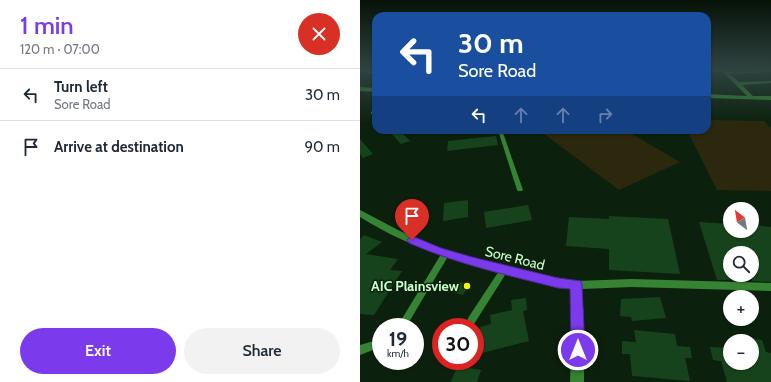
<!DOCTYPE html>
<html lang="en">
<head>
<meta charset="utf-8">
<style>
  body { margin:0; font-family:Cabin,sans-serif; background:#f2f2f3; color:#1f2937; height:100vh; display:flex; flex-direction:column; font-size:15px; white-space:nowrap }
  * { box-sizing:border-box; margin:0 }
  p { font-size:13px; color:#747a83 }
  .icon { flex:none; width:22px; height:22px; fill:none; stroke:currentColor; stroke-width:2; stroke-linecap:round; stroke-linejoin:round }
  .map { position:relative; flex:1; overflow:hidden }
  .drawer { display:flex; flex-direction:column; background:#fff; width:360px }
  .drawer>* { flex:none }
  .guide { position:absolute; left:12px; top:12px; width:339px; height:122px; border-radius:12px; box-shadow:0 1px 3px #0004; background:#1a4fa0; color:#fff; overflow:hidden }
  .needle { width:26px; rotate:329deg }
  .fabs { position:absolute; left:363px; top:202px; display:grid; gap:8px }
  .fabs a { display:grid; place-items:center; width:36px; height:36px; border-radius:50%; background:#fff; box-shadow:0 1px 3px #0004; font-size:20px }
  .speed { position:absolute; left:12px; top:318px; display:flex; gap:8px; font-size:20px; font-weight:700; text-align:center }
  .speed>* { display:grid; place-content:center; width:52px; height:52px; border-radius:50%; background:#fff; box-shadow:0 1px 3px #0004; line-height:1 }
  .speed small { font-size:10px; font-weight:400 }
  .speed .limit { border:6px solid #d22; background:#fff; color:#111 }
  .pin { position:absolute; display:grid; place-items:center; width:34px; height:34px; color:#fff; margin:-41px -17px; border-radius:50% 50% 50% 0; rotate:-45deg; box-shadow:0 0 4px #0007 }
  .pin .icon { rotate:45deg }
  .me { position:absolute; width:44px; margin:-22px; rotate:0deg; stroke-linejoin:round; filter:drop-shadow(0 0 3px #0008) }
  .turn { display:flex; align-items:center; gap:14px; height:84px; padding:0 20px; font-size:18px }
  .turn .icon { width:52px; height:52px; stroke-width:2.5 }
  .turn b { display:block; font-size:28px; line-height:34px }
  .lanes { display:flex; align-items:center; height:38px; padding:0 20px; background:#0003; justify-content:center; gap:20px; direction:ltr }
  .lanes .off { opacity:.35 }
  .round { display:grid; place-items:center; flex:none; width:42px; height:42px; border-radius:21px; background:#f2f2f3 }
  .summary { display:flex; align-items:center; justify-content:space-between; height:68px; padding:0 20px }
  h1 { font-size:24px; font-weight:600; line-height:30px; color:#7c3aed }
  .cta { display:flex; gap:8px; margin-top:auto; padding:8px 20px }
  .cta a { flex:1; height:46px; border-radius:24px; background:#7c3aed; color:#fff; font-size:16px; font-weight:600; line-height:46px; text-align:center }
  .cta a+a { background:#f2f2f3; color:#1f2937 }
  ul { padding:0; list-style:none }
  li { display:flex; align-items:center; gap:12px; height:52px; padding:0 20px; border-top:1px solid #e0e1e3 }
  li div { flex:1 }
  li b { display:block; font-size:15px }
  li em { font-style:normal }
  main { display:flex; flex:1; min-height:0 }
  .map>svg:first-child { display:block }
  .green { fill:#2b280e }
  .building { fill:#16431c }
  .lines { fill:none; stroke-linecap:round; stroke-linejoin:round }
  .lane { fill:#378334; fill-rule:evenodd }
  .street { fill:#378334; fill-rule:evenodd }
  .route { fill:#7c3aed; stroke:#51269a }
  .poi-dot { fill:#f3f600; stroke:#0c210d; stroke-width:1.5 }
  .labels { text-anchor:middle; stroke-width:3; stroke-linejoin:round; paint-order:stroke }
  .near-street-label { font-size:14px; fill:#cbffcd; stroke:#0c210d }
  .near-poi-label { font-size:14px; font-weight:bold; fill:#cbffcd; stroke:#0c210d; text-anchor:end }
</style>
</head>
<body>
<main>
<section class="drawer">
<div class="summary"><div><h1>1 min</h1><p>120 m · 07:00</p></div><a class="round" style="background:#d93025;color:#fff"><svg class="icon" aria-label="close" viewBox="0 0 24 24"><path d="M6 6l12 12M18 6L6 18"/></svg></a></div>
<ul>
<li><svg class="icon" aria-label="left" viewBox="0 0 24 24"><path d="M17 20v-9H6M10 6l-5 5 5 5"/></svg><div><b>Turn left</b><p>Sore Road</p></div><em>30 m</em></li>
<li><svg class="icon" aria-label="arrive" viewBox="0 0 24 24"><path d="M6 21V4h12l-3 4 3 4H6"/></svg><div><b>Arrive at destination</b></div><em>90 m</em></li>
</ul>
<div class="cta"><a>Exit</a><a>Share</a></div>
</section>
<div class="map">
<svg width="411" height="382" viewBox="0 0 411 382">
  <rect width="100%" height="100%" fill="#0c210d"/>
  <g class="green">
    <path d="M347,120L404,121L411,128V191L357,190L327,130H347Z"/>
    <path d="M179,130H265L320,162L259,190Z"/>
  </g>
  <g class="building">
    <path d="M28,130H39L50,141L41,144Z"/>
    <path d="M136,136L138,145L87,151L88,141Z"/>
    <path d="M0,139L13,154L3,158L0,154Z"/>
    <path d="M108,200V217L83,221L84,203Z"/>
    <path d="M168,205L172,220L126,228L124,212Z"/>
    <path d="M249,216L308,219L320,274L249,270V249L206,246L209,217L249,219Z"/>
    <path d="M339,222L370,224V231H392V225L411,227V282L392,281V253H370V280H357Z"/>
    <path d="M4,235L22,242L6,254L38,259L30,270L42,271L14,315L0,314V239Z"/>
    <path d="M98,282L109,284L103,295L92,292Z"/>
    <path d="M300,297L306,318L272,321L271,317L260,316L261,299Z"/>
    <path d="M166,298L167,310L163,311L169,341L122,353L120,327L131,324L130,315L152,310L151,300Z"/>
    <path d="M274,330L315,334L317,346L330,347L332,358H325L330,381L272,376L270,354H262V341L276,342Z"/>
    <path d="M392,339L402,340L406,352L411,353V382H367L361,361L353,360L350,347L370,348V363H392Z"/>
    <path d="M97,366L121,370L117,382H91Z"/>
  </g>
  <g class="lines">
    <g class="lane">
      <path d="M138,130H142L163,190L162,191H158L157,190Z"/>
      <path d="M86,250L89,251L90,253L46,327H37L83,251Z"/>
      <path d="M144,267L147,268L148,270L147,272L114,324L111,325L108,324L107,321L108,318L141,268Z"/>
      <path d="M21,339V347L0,355V345Z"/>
    </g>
    <g class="street">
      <path d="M0,69L15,72V73L13,74L0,71Z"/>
      <path d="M365,69L367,72L411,70V72L370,74L379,82L411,81V83L382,85L393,96H411V100L347,98V94L387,96L363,72H347V70Z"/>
      <path d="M0,87L16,88V92L0,91Z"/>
      <path d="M16,108V113L11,114V112Z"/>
      <path d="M0,210L40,231L79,248L115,259L194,277L216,281L272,279L411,283V291L272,287L222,289L224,324V382H210L212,324L211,289C191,286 173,281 154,277C100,264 48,247 0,217Z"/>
    </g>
  </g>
  <linearGradient id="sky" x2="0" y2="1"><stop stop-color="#071207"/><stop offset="0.56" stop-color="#2e4340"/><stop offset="1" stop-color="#2e4340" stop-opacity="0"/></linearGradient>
  <rect width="411" height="123" fill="url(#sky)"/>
  <path class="route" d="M52,236L81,248L112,257L198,278L221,281L222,285L225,350L223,355L218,358L213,355L211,350L210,289L198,288C147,275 97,264 49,243L47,240L49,238Z"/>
  <circle class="poi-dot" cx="107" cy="286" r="4"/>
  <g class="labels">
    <g class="near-street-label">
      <text transform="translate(155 258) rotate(14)" y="5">Sore Road</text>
    </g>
    <g class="near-poi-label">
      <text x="99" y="291">AIC Plainsview</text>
    </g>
  </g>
</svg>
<div class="fabs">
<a><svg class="needle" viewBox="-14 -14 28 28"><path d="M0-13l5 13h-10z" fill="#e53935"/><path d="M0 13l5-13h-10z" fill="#747a83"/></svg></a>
<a><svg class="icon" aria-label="search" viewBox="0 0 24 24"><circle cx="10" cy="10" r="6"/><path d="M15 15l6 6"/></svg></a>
<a>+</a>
<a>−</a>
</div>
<div class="speed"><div>19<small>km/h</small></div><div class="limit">30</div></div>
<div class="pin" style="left:52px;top:240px;background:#d93025"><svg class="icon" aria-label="arrive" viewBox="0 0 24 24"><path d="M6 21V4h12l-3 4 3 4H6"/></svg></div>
<svg class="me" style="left:218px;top:350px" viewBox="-20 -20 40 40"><circle r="17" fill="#7c3aed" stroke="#fff" stroke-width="3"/><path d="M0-11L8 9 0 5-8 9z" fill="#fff"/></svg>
<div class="guide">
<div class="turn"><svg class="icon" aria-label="left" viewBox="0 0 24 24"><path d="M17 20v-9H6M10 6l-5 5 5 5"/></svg><div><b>30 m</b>Sore Road</div></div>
<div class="lanes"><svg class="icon" aria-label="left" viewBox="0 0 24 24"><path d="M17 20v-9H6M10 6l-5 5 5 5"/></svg><svg class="icon off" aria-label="ahead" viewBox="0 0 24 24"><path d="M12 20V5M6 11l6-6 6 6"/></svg><svg class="icon off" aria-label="ahead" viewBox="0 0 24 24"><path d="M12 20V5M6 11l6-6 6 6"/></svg><svg class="icon off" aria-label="right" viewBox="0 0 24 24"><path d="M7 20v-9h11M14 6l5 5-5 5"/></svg></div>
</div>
</div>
</main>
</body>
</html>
